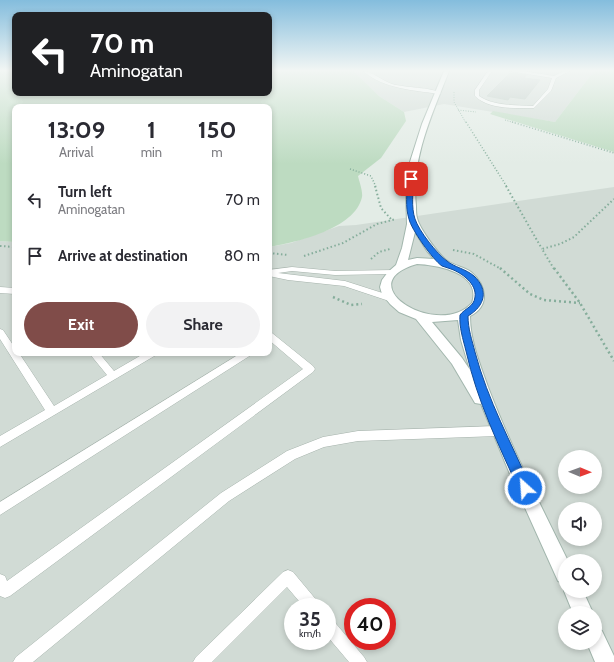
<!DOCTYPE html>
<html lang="en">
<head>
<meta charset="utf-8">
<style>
  body { margin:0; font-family:Cabin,sans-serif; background:#f2f2f3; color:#2b2b33; height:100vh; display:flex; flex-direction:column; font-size:15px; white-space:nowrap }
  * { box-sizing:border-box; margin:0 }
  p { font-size:13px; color:#7c7c81 }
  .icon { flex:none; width:22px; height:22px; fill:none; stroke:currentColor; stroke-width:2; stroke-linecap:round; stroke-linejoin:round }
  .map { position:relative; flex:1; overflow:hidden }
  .details { position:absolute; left:12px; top:104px; width:260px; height:252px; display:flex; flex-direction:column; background:#fff; border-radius:8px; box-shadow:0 2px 6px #0003 }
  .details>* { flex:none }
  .top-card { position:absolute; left:12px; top:12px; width:260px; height:84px; border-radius:8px; box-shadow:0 2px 6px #0003; background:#202124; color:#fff; overflow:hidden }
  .needle { width:26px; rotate:91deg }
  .buttons { position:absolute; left:558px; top:450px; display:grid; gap:8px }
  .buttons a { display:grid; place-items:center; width:44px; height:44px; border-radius:50%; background:#fff; box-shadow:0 2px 6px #0003; font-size:20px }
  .speed { position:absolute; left:284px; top:598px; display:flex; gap:8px; font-size:20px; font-weight:700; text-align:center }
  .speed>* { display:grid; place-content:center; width:52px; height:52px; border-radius:50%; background:#fff; box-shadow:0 2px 6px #0003; line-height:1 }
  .speed small { font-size:10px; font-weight:400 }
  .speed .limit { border:6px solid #d22; background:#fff; color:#111 }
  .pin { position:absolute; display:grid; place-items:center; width:34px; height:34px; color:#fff; margin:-17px; border-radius:8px; box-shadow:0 2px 6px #0006 }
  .me { position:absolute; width:44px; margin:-22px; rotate:334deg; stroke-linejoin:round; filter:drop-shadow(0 0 3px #0008) }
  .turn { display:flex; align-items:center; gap:14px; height:84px; padding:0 12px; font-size:18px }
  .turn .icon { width:52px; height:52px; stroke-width:2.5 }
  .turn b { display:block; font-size:28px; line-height:34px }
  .eta { display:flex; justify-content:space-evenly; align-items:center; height:68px; text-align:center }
  .eta b { font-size:24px; font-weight:700; line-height:28px }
  .action { display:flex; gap:8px; margin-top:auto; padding:8px 12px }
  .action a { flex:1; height:46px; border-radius:24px; background:#804c49; color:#fff; font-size:16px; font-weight:700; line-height:46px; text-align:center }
  .action a+a { background:#f2f2f3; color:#2b2b33 }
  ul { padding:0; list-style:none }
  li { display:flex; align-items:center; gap:12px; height:56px; padding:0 12px }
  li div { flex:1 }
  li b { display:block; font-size:15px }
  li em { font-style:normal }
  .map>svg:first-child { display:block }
  .built { fill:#d1dbd5; fill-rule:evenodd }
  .green { fill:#bddbc1 }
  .building { fill:#b8c6bf; stroke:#b5c5bc }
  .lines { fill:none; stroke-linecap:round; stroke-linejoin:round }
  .lane-casing { stroke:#a6b3ac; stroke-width:1 }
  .secondary-casing { stroke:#a2b6ad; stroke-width:2 }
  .path-far3 { stroke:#85ad9b; stroke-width:1; stroke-dasharray:1 1.5; stroke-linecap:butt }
  .path-far2 { stroke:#85ad9b; stroke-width:1.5; stroke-dasharray:1 2; stroke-linecap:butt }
  .path-far1 { stroke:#85ad9b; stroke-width:2; stroke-dasharray:1.5 2.5; stroke-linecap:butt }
  .path { stroke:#85ad9b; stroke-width:2.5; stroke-dasharray:2 3; stroke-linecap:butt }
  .lane { fill:#fff; fill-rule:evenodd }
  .secondary { fill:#fff; fill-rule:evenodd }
  .route { fill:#1a73e8; stroke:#114b97 }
</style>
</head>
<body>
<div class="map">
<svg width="614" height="662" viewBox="0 0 614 662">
  <rect width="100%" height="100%" fill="#e3ece6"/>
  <g class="built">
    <path d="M594,71L555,122L444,104L404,112L379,96L353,72Z"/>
    <path d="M614,187V662H0V241L15,242V353H269V247L291,243L339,226L356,225ZM565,457H595V487H565ZM565,509H595V539H565ZM565,561H595V591H565ZM293,607H327V641H293ZM353,607H387V641H353ZM565,613H595V643H565Z"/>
  </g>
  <g class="green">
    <path d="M15,71V93H269V71H353L379,96L404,112L406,121L381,158L358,176C359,181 363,191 362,197C355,229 297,242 269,247V107H15V242L0,241V71Z"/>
    <path d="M594,71H614V152L490,114L493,111L555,122Z"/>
  </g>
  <path class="building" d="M510,73L526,75L524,78L540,80L525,99L510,97L508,100L487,96Z"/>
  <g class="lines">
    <defs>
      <g id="lane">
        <path d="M363,71C371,71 383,81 392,84C406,88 430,87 441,93L439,94C413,90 384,89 363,71Z"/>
        <path d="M488,71H492L479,90V96C493,106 516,105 533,106L548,89L552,78L509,71H523L554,76L564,71H570L556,78L551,91L534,108C516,108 489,110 475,96V90Z"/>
        <path d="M292,267L335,271L394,270L395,272L394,274H391L335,275L292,271L278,273L345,281L395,297L396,299L392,302L344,286L288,280L269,276V270Z"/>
        <path d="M0,287L15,288V294L0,293Z"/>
        <path d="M0,329L3,330L15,348V353H19L54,406L107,375L89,353H99L114,371L145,353H158L156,355L0,447V436L45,410L0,339Z"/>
        <path d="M269,332L272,333L313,366L315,369L313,372L10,596L5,598L0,596V574L5,576L7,581L303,369L269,340Z"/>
        <path d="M241,353H253L251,355L0,515V502Z"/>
        <path d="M497,426L501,428L502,431L501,434L497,436L358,441L324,447L295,459L229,501L33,662H13L16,657L221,493L287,451L323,437L358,431Z"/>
        <path d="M288,570L293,572L318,602L320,607H304L287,587L212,662H193L196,657L283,572Z"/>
        <path d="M327,617L332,619L364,657L367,662H349L327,636Z"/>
      </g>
      <g id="secondary">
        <path d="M444,71H449C432,115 411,158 416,206C416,210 416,215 417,218C419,228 440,257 449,262C456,266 464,267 471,272C487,286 490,306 470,316C470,341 480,364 488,387C511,447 540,504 568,561H565V583L558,581L512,479L481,404L475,403L452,364L416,319L399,312L390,304L382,294L380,287L382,280L388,272L396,265L402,248L407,224L406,188L409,165L422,124ZM415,232L427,251L434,259L417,258L408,260ZM417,264C438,265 482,273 472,303C438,340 347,284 417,264ZM458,320L461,340L470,370L462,358L432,322Z"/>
        <path d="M565,588V591H583L593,613H573L564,591Z"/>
        <path d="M595,628L602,631L614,656V662H595L587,643H595Z"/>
      </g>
    </defs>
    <use href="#lane" class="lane-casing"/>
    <use href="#secondary" class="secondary-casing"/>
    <g class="path-far3">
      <path d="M454,92V102L466,123"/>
      <path d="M458,110L476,112"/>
      <path d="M505,120L515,123"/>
    </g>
    <g class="path-far2">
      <path d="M466,122L507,187"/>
      <path d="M512,122L614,153"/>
      <path d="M350,169L371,176L376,187"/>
    </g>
    <g class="path-far1">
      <path d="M375,186L381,208L391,219"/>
      <path d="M506,186L542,249"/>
      <path d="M0,246L15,247"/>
      <path d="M453,250L474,254L501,269"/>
      <path d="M269,253L288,255"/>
      <path d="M304,256L343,243L377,224L396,219"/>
      <path d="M371,259L379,252L390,249"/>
      <path d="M554,269L542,249L560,244L574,237L614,199"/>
    </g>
    <g class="path">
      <path d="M500,268L530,294L544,300L580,303"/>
      <path d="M554,268L580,303L614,361"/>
      <path d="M333,297L351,305L362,304"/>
    </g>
    <use href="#lane" class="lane"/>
    <use href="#secondary" class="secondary"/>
  </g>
  <linearGradient id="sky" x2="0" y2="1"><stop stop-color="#84bddd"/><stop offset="0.43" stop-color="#f2f6f4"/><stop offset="1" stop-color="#f2f6f4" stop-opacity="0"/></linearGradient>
  <rect width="614" height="164" fill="url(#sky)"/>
  <path class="route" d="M411,177L414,179C413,192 411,207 415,219C419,231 437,254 447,261C454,267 466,269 474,276C489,290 485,306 468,316C468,329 472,340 475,352C488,401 511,442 531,488L529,492L525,494L520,492C499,446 477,401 466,351C463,339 459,327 460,315C465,308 474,307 475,297C477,284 462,273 451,269C448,268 445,267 442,266C433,260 411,229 409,219C405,207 407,192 408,179Z"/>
</svg>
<div class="buttons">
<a><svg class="needle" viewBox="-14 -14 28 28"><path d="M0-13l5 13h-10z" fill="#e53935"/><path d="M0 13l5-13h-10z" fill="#7c7c81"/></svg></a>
<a><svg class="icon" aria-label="sound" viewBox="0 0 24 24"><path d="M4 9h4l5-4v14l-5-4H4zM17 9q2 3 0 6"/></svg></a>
<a><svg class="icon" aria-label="search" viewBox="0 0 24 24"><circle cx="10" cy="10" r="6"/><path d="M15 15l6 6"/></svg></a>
<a><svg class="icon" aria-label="layers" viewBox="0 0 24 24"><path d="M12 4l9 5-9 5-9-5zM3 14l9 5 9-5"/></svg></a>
</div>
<div class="speed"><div>35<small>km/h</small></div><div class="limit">40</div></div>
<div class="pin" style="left:411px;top:179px;background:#d93025"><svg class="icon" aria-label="arrive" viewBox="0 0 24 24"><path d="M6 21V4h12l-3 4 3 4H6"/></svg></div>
<svg class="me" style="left:525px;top:488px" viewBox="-20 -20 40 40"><circle r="17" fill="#1a73e8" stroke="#fff" stroke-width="3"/><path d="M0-11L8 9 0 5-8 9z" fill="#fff"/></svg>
<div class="top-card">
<div class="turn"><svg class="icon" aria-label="left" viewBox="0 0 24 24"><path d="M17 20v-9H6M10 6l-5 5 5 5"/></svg><div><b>70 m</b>Aminogatan</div></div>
</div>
<section class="details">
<div class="eta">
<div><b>13:09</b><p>Arrival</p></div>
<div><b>1</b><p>min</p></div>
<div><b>150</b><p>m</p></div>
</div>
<ul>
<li><svg class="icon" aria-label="left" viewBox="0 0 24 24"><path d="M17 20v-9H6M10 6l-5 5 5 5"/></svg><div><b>Turn left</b><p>Aminogatan</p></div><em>70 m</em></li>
<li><svg class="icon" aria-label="arrive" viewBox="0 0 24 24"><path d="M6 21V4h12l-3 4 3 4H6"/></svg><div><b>Arrive at destination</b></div><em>80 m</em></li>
</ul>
<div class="action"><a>Exit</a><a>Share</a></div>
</section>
</div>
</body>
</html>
